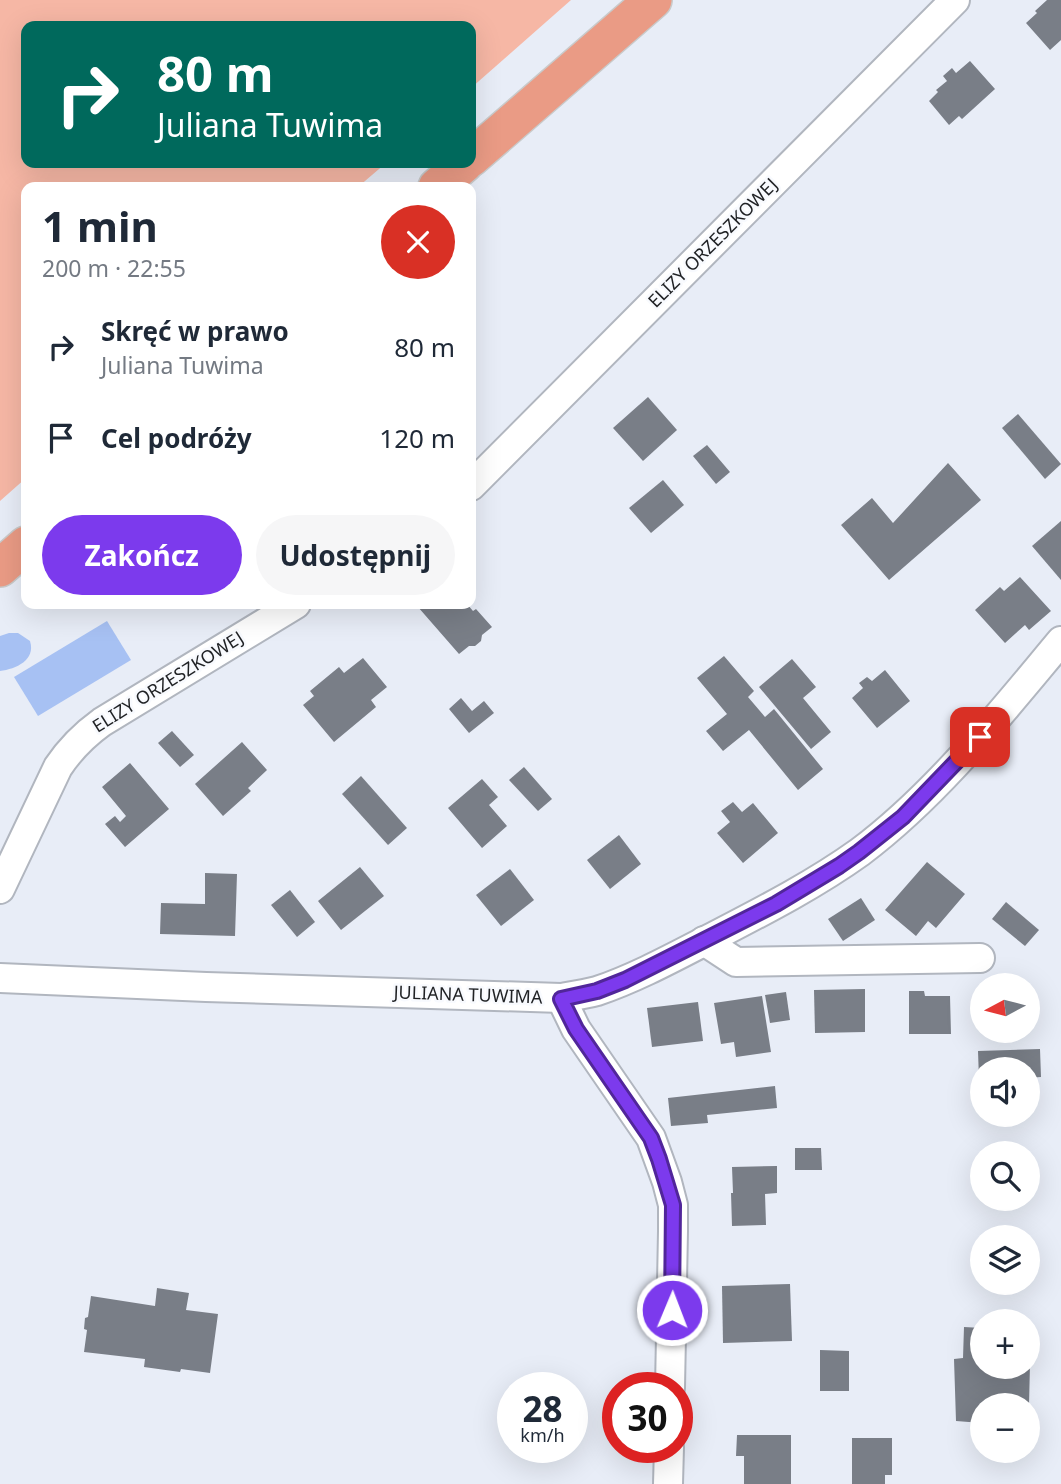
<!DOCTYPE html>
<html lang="pl">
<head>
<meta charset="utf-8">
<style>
  body { margin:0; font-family:"Noto Sans",sans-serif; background:#f6f6f7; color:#1f2937; height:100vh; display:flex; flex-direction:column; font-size:26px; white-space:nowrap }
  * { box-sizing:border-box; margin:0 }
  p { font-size:23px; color:#747a83 }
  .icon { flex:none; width:38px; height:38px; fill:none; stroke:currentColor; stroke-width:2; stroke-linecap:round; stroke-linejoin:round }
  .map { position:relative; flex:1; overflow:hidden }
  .drawer { position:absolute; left:21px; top:182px; width:455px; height:427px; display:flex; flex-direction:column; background:#fff; border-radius:14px; box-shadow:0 7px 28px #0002 }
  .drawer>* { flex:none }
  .top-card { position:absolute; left:21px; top:21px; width:455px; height:147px; border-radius:14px; box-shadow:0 7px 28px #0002; background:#00695c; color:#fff; overflow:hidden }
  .needle { width:46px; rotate:263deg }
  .controls { position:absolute; left:970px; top:973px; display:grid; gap:14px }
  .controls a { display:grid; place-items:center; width:70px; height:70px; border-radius:50%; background:#fff; box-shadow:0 7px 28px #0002; font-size:35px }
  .speed { position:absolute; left:497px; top:1372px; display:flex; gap:14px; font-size:35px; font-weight:700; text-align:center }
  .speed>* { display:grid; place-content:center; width:91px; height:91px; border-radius:50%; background:#fff; box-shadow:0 7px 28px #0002; line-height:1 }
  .speed small { font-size:18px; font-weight:400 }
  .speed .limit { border:10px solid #d22; background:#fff; color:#111 }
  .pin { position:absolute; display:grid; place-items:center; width:60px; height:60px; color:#fff; margin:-30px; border-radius:14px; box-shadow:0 4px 10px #0006 }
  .me { position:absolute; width:77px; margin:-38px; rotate:1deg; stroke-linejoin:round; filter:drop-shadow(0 0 5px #0008) }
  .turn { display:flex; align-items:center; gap:24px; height:147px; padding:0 21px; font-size:32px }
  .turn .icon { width:91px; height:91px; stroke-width:2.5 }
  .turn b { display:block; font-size:49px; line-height:60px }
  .round { display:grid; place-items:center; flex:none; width:74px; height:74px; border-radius:37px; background:#f6f6f7 }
  .summary { display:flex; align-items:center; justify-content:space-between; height:119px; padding:0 21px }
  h1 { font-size:42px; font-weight:700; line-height:52px }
  .button { display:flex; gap:14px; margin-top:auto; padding:14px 21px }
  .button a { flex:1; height:80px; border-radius:42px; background:#7c3aed; color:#fff; font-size:28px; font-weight:700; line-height:80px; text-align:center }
  .button a+a { background:#f6f6f7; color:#1f2937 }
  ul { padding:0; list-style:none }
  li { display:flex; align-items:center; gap:21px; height:91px; padding:0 21px }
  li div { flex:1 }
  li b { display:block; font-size:26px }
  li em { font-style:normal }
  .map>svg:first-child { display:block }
  .green { fill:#f6b7a5 }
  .water { fill:#a7c1f3 }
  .building { fill:#797e87 }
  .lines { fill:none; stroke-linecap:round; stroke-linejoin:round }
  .minor-casing { stroke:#b1b6bf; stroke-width:32 }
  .major-casing { stroke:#c9caca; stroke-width:40 }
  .minor { stroke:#fff; stroke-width:28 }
  .major { stroke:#ea9b85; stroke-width:37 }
  .route-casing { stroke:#51269a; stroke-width:18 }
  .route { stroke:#7c3aed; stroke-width:12 }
  .labels { text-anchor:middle; stroke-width:5; stroke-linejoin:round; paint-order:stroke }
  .street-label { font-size:18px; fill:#1f2124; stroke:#f8fafe }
</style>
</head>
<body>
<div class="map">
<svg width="1061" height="1484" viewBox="0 0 1061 1484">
  <rect width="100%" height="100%" fill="#e8edf7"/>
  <path class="green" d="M0,0H571L471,88V26H26V163H386L358,187H26V478L0,501Z"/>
  <g class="water">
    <path d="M107,621L131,660L38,716L14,677Z"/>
    <path d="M9,633H18L30,641C36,660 16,669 0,671V636Z"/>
  </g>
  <g class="building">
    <path d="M1047,0H1061V40L1050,50L1026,23L1037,13L1035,11Z"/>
    <path d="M970,61L995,89L962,119L959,116L949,125L929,101L938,92L936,90L947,81L943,76L952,68L956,73Z"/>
    <path d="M648,397L677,430L643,461L613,428Z"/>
    <path d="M1018,414L1061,464L1045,479L1002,428Z"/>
    <path d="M707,445L730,472L716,484L693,456Z"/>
    <path d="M948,463L981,500L889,580L841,525L872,498L893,523Z"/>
    <path d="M663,480L684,505L651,533L629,508Z"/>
    <path d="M1061,521V580L1032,546Z"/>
    <path d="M1020,577L1051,611L1029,630L1025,625L1005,643L975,610L1000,587L1004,591Z"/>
    <path d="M422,604H467L473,611L476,609L492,627L482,635L481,641L475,646H469L459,654L418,607Z"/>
    <path d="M724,656L754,691L748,697L765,717L774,709L823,769L798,790L749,730L723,751L706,731L727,714L697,678Z"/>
    <path d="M363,658L387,687L371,700L376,707L334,742L303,705L314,696L310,691L339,667L344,673Z"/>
    <path d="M792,659L816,687L803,698L831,732L811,749L759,687Z"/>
    <path d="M885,670L910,701L877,728L852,698L863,688L859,683L867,677L872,681Z"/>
    <path d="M461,698L472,711L484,701L494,713L469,733L449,709Z"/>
    <path d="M172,731L194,755L180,767L158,743Z"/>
    <path d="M242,742L267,770L248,788L251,791L223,816L195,784Z"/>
    <path d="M130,763L169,809L125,847L105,824L115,816L120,822L126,816L102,787Z"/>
    <path d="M524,767L552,799L538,811L509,780Z"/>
    <path d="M361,776L407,828L388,845L342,794Z"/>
    <path d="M482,779L498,797L489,805L507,826L482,848L448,808Z"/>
    <path d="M733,802L742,812L753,803L778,833L743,863L717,833L730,822L721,811Z"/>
    <path d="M619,835L641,864L610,889L587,860Z"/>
    <path d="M927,862L965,894L936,928L928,921L916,936L885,910Z"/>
    <path d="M360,867L384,896L341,930L318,901Z"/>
    <path d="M510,869L534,900L501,926L476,895Z"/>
    <path d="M205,873L237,874L235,936L160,934L161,903L205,904Z"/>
    <path d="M290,890L315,922L297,937L271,905Z"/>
    <path d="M861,898L875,920L843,941L828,919Z"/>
    <path d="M1006,902L1039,930L1025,946L992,919Z"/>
    <path d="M865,989V1032L815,1033L814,990Z"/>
    <path d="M909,991H924L925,996H950L951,1034H909Z"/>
    <path d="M786,992L790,1020L770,1023L765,995Z"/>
    <path d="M762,996L771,1052L736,1057L734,1042L721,1044L714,1003Z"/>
    <path d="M698,1002L703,1041L652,1047L647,1008Z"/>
    <path d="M1040,1049L1041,1077L1027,1078V1069H982V1079H979L978,1051Z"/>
    <path d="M775,1086L777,1108L707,1115L708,1123L671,1126L668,1098Z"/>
    <path d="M795,1148H821L822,1170H795Z"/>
    <path d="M777,1166V1193L765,1194L766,1225L732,1226L731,1193H733L732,1167Z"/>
    <path d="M790,1284L792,1341L723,1343L722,1286Z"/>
    <path d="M157,1288L189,1293L186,1310L218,1314L210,1373L181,1369L180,1372L144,1367L145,1359L84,1352L87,1330L84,1329L85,1318L88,1317L91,1296L155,1306Z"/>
    <path d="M964,1327L982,1328V1367H1027V1364H1030L1029,1405H982V1423L956,1421L954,1359L963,1358Z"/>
    <path d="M820,1350L849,1351V1391H820Z"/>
    <path d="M737,1435H791V1484H744V1456H736Z"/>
    <path d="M852,1438H892V1475H885V1484H852Z"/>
  </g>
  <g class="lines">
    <defs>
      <g id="minor">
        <path d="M471,486L955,0"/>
        <path d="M0,889L58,767C70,749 84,735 102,722L296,604"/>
        <path d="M704,941L736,962L980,958"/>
        <path d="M0,978L206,987L561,998C573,996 586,994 597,991C636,978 676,956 713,937C763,911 814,885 860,852C936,795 1000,714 1061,641"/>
        <path d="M561,998L576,1029L651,1138L667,1182L673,1205V1231L670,1388"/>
        <path d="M668,1484L669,1447"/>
      </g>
      <g id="major">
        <path d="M471,158L653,0"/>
        <path d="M437,187L465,163"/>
        <path d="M0,568L26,545"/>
      </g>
    </defs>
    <use href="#minor" class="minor-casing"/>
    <use href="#major" class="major-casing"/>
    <use href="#minor" class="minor"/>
    <use href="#major" class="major"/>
  </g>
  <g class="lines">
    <defs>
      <path id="route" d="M672,1310L673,1205L659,1159L651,1138L576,1029L561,999L597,991L625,980L776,904L839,866L859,852L903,817L980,737"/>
    </defs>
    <use href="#route" class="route-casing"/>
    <use href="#route" class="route"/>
  </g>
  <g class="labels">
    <g class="street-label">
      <text transform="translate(713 243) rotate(-45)" y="6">ELIZY ORZESZKOWEJ</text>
      <text transform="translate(168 682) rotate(-32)" y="6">ELIZY ORZESZKOWEJ</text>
      <text transform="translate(468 995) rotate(2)" y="6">JULIANA TUWIMA</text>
    </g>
  </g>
</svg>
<div class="controls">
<a><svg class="needle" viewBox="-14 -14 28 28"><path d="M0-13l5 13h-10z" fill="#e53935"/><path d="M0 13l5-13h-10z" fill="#747a83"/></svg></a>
<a><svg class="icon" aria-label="sound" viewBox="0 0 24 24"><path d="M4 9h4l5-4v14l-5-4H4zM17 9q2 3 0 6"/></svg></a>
<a><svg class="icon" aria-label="search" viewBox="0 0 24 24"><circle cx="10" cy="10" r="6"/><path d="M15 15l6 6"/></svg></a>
<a><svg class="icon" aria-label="layers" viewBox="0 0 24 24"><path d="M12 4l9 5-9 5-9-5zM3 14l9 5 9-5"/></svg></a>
<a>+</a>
<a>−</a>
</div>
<div class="speed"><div>28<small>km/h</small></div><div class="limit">30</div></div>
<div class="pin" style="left:980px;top:737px;background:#d93025"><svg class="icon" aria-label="arrive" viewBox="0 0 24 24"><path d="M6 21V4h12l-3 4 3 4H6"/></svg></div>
<svg class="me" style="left:672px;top:1310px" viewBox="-20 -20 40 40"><circle r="17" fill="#7c3aed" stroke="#fff" stroke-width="3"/><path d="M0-11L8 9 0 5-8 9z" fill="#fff"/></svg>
<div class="top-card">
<div class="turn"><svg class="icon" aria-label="right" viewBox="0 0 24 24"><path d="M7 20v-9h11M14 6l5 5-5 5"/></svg><div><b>80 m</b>Juliana Tuwima</div></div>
</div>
<section class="drawer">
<div class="summary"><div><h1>1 min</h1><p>200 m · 22:55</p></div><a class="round" style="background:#d93025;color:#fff"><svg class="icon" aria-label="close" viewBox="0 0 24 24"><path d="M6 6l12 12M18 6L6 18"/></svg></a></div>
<ul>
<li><svg class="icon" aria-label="right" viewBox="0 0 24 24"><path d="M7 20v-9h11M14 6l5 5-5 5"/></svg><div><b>Skręć w prawo</b><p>Juliana Tuwima</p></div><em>80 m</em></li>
<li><svg class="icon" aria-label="arrive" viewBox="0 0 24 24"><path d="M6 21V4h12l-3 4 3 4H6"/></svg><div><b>Cel podróży</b></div><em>120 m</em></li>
</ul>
<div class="button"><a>Zakończ</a><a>Udostępnij</a></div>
</section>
</div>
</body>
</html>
